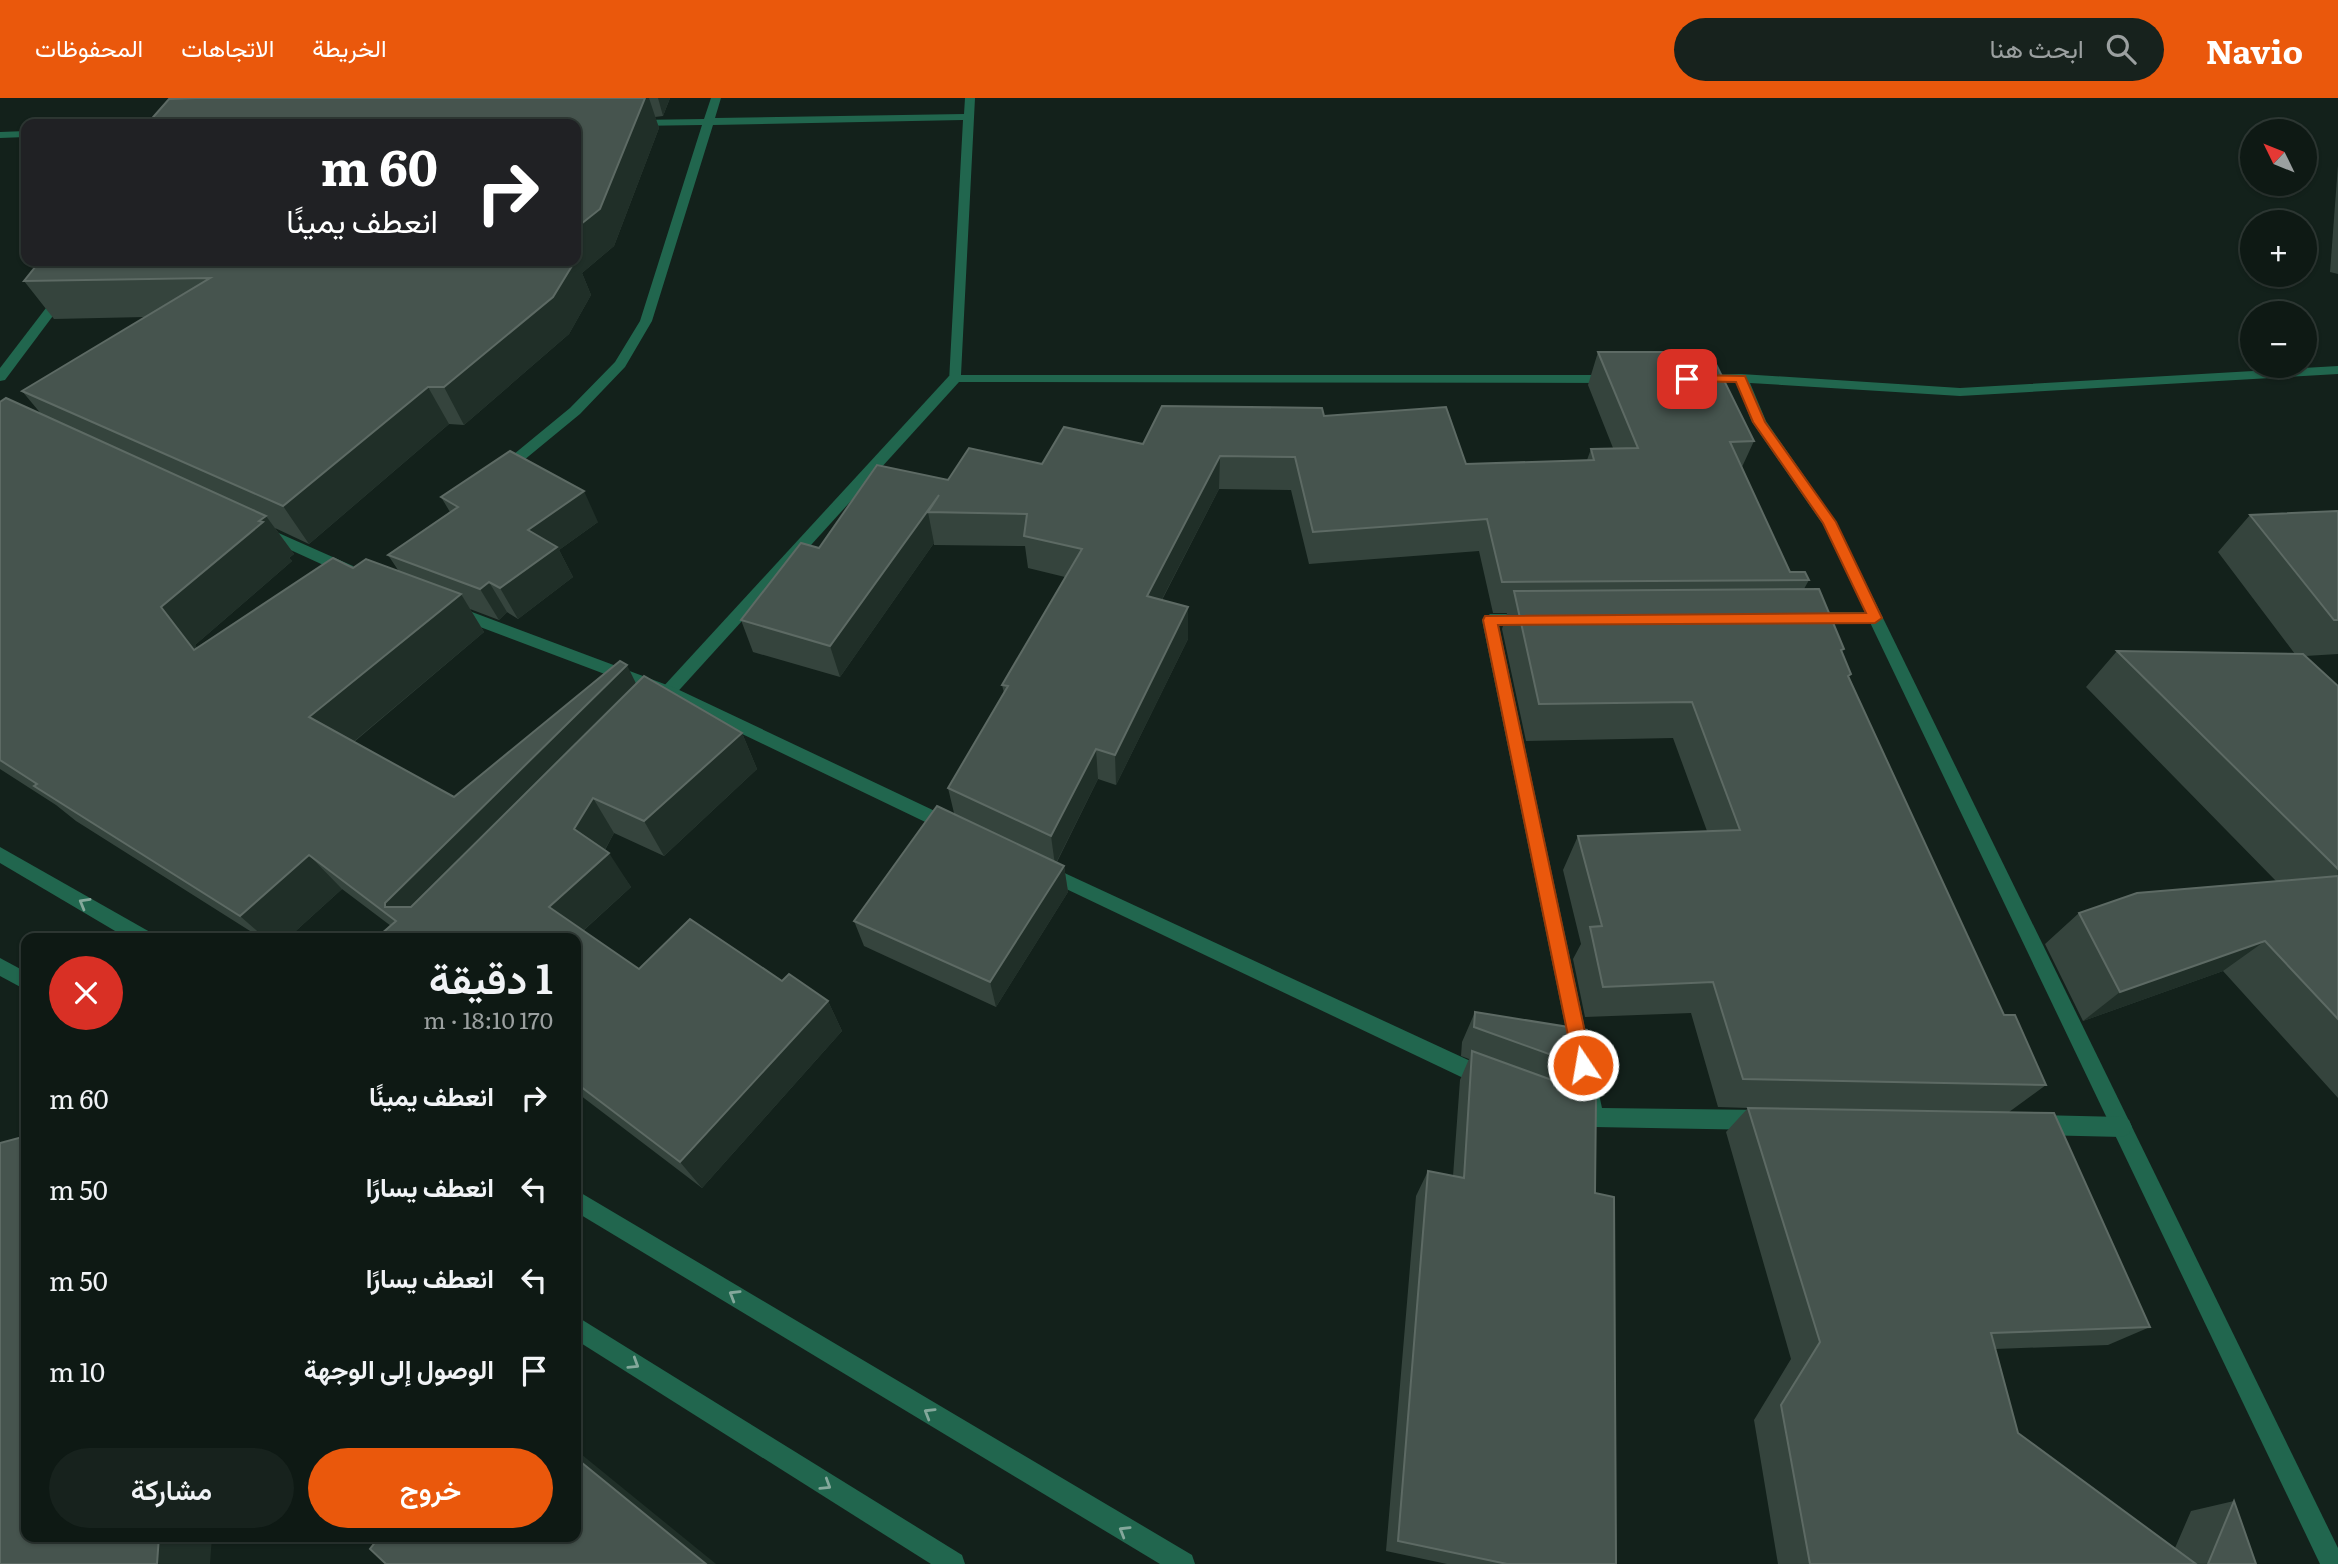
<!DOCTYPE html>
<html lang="ar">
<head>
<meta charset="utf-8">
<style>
  body { margin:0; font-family:Literata,Vazirmatn,serif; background:#17221d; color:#f1f3f6; direction:rtl; height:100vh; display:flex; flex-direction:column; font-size:26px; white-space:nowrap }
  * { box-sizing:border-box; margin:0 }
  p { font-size:23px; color:#9ba0a0 }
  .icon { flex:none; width:38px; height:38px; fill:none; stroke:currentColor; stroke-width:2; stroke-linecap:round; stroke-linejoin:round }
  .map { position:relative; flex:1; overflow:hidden; direction:ltr }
  .details { position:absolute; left:21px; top:835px; width:560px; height:609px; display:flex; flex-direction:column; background:#0e1914; border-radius:14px; box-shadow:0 2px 5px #0004,0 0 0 2px #2e3834; direction:rtl }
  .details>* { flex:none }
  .banner { position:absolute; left:21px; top:21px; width:560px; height:147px; border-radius:14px; box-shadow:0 2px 5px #0004,0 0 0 2px #2e3834; direction:rtl; background:#202124; color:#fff; overflow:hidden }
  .needle { width:46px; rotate:313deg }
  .tools { position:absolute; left:2240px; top:21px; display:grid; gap:14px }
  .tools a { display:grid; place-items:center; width:77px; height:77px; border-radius:50%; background:#0e1914; box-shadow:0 2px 5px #0004,0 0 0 2px #2e3834; font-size:35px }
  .pin { position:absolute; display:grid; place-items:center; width:60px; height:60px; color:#fff; margin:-30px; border-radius:14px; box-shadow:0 4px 10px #0006 }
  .me { position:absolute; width:77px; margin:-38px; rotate:348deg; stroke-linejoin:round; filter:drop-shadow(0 0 5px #0008) }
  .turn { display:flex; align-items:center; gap:24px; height:147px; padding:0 28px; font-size:32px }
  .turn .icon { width:91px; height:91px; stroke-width:2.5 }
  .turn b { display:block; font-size:49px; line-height:60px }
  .round { display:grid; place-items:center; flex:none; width:74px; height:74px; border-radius:37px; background:#17221d }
  .headline { display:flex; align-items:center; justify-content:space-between; height:119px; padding:0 28px }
  h1 { font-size:42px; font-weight:600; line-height:52px }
  .cta { display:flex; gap:14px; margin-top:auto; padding:14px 28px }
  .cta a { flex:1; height:80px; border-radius:42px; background:#ea580c; color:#fff; font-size:28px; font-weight:600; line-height:80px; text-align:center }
  .cta a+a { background:#17221d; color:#f1f3f6 }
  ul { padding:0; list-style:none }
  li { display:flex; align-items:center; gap:21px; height:91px; padding:0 28px }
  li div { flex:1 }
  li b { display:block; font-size:26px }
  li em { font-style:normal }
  header { display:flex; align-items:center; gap:42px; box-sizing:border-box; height:98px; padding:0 35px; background:#ea580c; color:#fff }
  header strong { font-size:33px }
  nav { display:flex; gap:38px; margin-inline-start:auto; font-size:24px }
  .search { width:490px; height:63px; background:#17221d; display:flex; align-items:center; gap:18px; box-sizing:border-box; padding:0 24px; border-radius:38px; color:#9ba0a0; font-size:26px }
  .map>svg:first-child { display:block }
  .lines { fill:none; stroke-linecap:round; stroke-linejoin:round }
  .lane { fill:#21664e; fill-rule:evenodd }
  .street { fill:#21664e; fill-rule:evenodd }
  .wall { fill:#35443d }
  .shaded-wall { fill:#202f28 }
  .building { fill:#46544e; stroke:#5d6a64; stroke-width:2 }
  .oneway { stroke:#84a89b }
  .route { fill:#ea580c; stroke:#983908; stroke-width:2 }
</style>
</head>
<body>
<header>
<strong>Navio</strong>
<div class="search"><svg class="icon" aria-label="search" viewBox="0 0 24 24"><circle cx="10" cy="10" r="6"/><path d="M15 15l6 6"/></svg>ابحث هنا</div>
<nav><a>الخريطة</a><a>الاتجاهات</a><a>المحفوظات</a></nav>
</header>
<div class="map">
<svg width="2338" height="1466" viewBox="0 0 2338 1466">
  <rect width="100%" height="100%" fill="#13211b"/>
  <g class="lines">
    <g class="lane">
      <path d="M954,277L961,281L959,284L662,611H650L648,607L650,603L949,278Z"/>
      <path d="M1829,419L1836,424L2338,1450V1466H2320L1822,424Z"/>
    </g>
    <g class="street">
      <path d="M711,0H721L715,20L964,16L965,0H975L961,277H1613L1620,281L1613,285L949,284L963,22L713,27L652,223L625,269L580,316L507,376H497V370L570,310L615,264L640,223L702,27L634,28L629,25L634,22L704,21Z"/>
      <path d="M26,33V39L0,40V34Z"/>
      <path d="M82,163H94L5,282L0,283V270Z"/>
      <path d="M2338,268V276L1960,298L1750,285L1766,323L1836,424L1829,429L1824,428L1752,324L1736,284L1701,285L1694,281L1701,277L1741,276L1960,290Z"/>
      <path d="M265,429L353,468L356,472L353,476H343L260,438L258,434Z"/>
      <path d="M456,508L675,590L956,723L959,728L956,733H944L663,598L451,518L448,514L451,510Z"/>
      <path d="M1808,514H1875L1883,520L1875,526H1808L1800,520Z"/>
      <path d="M1490,516H1528L1536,522L1528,528H1499L1602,1010L1762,1012L1769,1015L1772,1022L1769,1029L1762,1032L1594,1029L1567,1019L1564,1012L1567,1005L1574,1002L1581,1005L1482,522Z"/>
      <path d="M0,749L150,834L152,840H127L0,765Z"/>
      <path d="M1045,766L1492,973L1495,980L1492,987L1485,989L1478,987L1039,778L1036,773L1039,768Z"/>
      <path d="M0,860L26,874V892L0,878Z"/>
      <path d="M2038,1017L2122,1019L2129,1022L2132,1029L2129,1036L2122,1039L2038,1037L2031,1034L2028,1027L2031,1020Z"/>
      <path d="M576,1092L1192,1457L1195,1466H1160L576,1114Z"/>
      <path d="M576,1218L962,1457L965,1466H931L576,1242Z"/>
    </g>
  </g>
  <g class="wall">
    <path d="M196,0H670L663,18L655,19L659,30L614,148L582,175L591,197L569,236L464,327L449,326L309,446L275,430L294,456L289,460L292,463L195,547L197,550L353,470L398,472L388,457L450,414L441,399L598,424L559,452L573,479L518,521L507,514L499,522L470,511L484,534L354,644L454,699L636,586L742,635L757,671L664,758L614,735L605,752L631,789L583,833L639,871L782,883L828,903L842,933L702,1090L576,994V840H383L380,837L391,828L342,791L288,840H261L76,723L56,707L0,671V304L42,317L22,293L145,219L54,221L24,183Z"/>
    <path d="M2338,67V176L2330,174Z"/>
    <path d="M1598,254L1754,343L1742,369L1790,474L1809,482L1804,491L1842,555L1849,579L2004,917L2046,987L2009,1014L2150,1229L2108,1247L1995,1251L2018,1335L2175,1450L2191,1413L2234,1403L2256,1466H1778L1754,1322L1791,1261L1726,1034L1748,1010L1718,1009L1691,915L1585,919L1573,861L1581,846L1563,772L1578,738L1707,733L1673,640L1526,643L1502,531L1507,515H1493L1479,453L1309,466L1291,392L1219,391L1162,502L1188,509V541L1116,687L1098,681L1057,764L1064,768L1068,794L996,909L864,848L854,823L954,715L948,690L1004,595L1002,587L1065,479L1028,470L1025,448L934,447V445L840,579L753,554L741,522L819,450L948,382L1143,346L1324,318L1466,366L1587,362L1591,351L1613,350L1588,287Z"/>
    <path d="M2338,413V556L2305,558L2338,588V1000L2223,873L2083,923L2045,846L2079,815L2276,783L2086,589L2117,553L2295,556L2218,454L2250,417Z"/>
    <path d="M1475,914L1596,973L1582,993L1595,1095L1616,1466H1447L1386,1453L1416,1098L1428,1073L1453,1078L1460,982L1469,961L1461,958L1462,944Z"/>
  </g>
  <g class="shaded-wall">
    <path d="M645,0H649L659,30L614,148L582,175L591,197L569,236L464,327L444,289L553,163H576V130Z"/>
    <path d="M658,0H670L663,18Z"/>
    <path d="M428,289L449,326L309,446L283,408Z"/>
    <path d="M1220,358L1219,391L1147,530V498Z"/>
    <path d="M584,393L598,424L559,452L573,479L518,521L500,490L528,432Z"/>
    <path d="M939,397L928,414L934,445L840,579L830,548Z"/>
    <path d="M266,418L294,456L289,460L292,463L195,547L228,590L194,552L161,509L259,423Z"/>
    <path d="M489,484L507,514L499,522L480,491Z"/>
    <path d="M461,496L484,534L340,655L309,619Z"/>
    <path d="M1188,509V541L1116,687L1115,657Z"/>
    <path d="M627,567L645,604L416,840L385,809V805Z"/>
    <path d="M742,635L757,671L664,758L644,723Z"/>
    <path d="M1096,651L1098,681L1055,767L1051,738Z"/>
    <path d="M593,700L614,735L597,766L574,731Z"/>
    <path d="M609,755L631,789L575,840L549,809Z"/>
    <path d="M309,757L342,791L288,840H265L240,818Z"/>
    <path d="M1064,768L1068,794L996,909L990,884Z"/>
    <path d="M2265,843L2223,873L2083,923L2120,894Z"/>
    <path d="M828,903L842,933L702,1090L680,1064Z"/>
    <path d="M576,1352L716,1466H706L576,1360Z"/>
    <path d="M159,1438H212L210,1466H157Z"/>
  </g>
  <g class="building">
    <path d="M196,0H645L600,111L576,130V26H147L169,1Z"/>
    <path d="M40,163H575L553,199L444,289H428L283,408L22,293L210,180L24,183Z"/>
    <path d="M1598,254H1710L1754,343L1730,344L1790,474H1805L1809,482L1502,484L1487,421L1313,434L1295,359L1220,358L1147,498L1188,509L1115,657L1096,651L1051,738L948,690L1008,588L1002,587L1082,451L1024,438L1027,416L928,414L939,397L830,548L741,522L801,445L819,450L877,367L948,382L969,350L1042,366L1064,329L1143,346L1162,308L1322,310L1324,318L1446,309L1466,366L1594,362L1591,351L1638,350Z"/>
    <path d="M6,300L266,418L259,423L263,424L161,509L194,552L333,460L353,470L366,461L461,496L309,619L454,699L620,563L627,567L385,805V809H411L644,578L742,635L644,723L593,700L574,731L609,755L549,809L639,871L690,821L782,883L789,876L828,903L680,1064L576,985V840H384L380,837L396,823L309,757L240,818L34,688L37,686L0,662V304Z"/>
    <path d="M510,353L584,393L528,432L557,449L500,490L489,484L480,491L388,457L458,409L441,399Z"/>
    <path d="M2338,413V522H2334L2250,417Z"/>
    <path d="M1819,491L1844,551L1841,552L1851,576L1848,578L2004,917H2015L2046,987L1743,981L1713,884L1603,889L1590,829L1602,828L1578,738L1740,732L1692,604L1539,606L1514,493Z"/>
    <path d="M2117,553L2303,556L2338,588V771Z"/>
    <path d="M937,708L1064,768L990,884L854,823Z"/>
    <path d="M2338,778V921L2265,843L2120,894L2079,815L2137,795Z"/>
    <path d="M1475,914L1587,932L1596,973L1474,929Z"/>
    <path d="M1472,953L1596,998L1595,1095L1614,1099L1616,1466H1507L1398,1443L1428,1073L1464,1080Z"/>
    <path d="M1748,1010L2054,1015L2150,1229L1991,1235L2018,1335L2196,1466H1810L1781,1307L1820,1244Z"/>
    <path d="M26,1038V1438H159L157,1466H0V1045Z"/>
    <path d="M576,1360L706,1466H386L370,1451L380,1438H576Z"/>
    <path d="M2234,1403L2256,1466H2208Z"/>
  </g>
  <defs><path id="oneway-chevron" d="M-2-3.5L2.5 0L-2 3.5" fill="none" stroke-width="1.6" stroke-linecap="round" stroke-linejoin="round" transform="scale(1.75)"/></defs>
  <g class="oneway">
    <use href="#oneway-chevron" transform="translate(84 805) rotate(-150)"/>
    <use href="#oneway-chevron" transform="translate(734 1197) rotate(-149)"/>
    <use href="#oneway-chevron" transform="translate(634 1266) rotate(32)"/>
    <use href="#oneway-chevron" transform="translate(929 1315) rotate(-149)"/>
    <use href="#oneway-chevron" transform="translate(826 1387) rotate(32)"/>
    <use href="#oneway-chevron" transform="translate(1124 1433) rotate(-149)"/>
  </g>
  <path class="route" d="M1687,277L1745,278L1765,324L1836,424L1882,520L1875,525L1498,527L1592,967L1589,973L1583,975L1576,973L1574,967L1483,522L1485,518L1866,515L1823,425L1753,324L1736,284L1682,283V278Z"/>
</svg>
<div class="tools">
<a><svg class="needle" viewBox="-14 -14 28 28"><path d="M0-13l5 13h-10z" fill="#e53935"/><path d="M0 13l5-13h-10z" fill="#9ba0a0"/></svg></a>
<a>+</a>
<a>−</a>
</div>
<div class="pin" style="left:1687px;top:281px;background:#d93025"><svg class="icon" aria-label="arrive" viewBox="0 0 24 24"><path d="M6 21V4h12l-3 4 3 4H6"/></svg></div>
<svg class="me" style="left:1583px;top:967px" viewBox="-20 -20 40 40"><circle r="17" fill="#ea580c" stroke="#fff" stroke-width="3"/><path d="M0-11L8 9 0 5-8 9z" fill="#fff"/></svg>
<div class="banner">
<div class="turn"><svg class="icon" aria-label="right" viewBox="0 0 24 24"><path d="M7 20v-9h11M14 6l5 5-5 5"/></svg><div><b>60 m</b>انعطف يمينًا</div></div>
</div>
<section class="details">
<div class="headline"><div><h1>1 دقيقة</h1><p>170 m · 18:10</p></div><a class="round" style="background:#d93025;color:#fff"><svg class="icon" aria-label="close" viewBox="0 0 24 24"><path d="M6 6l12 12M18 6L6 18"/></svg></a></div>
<ul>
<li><svg class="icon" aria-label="right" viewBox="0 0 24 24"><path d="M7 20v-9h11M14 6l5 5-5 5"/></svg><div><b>انعطف يمينًا</b></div><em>60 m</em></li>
<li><svg class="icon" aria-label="left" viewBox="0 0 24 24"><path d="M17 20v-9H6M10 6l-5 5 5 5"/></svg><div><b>انعطف يسارًا</b></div><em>50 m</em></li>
<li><svg class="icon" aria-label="left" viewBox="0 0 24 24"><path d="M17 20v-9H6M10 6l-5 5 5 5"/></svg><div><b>انعطف يسارًا</b></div><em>50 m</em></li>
<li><svg class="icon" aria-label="arrive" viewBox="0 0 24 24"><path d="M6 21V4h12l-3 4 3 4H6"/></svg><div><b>الوصول إلى الوجهة</b></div><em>10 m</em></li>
</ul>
<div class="cta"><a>خروج</a><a>مشاركة</a></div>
</section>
</div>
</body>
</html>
